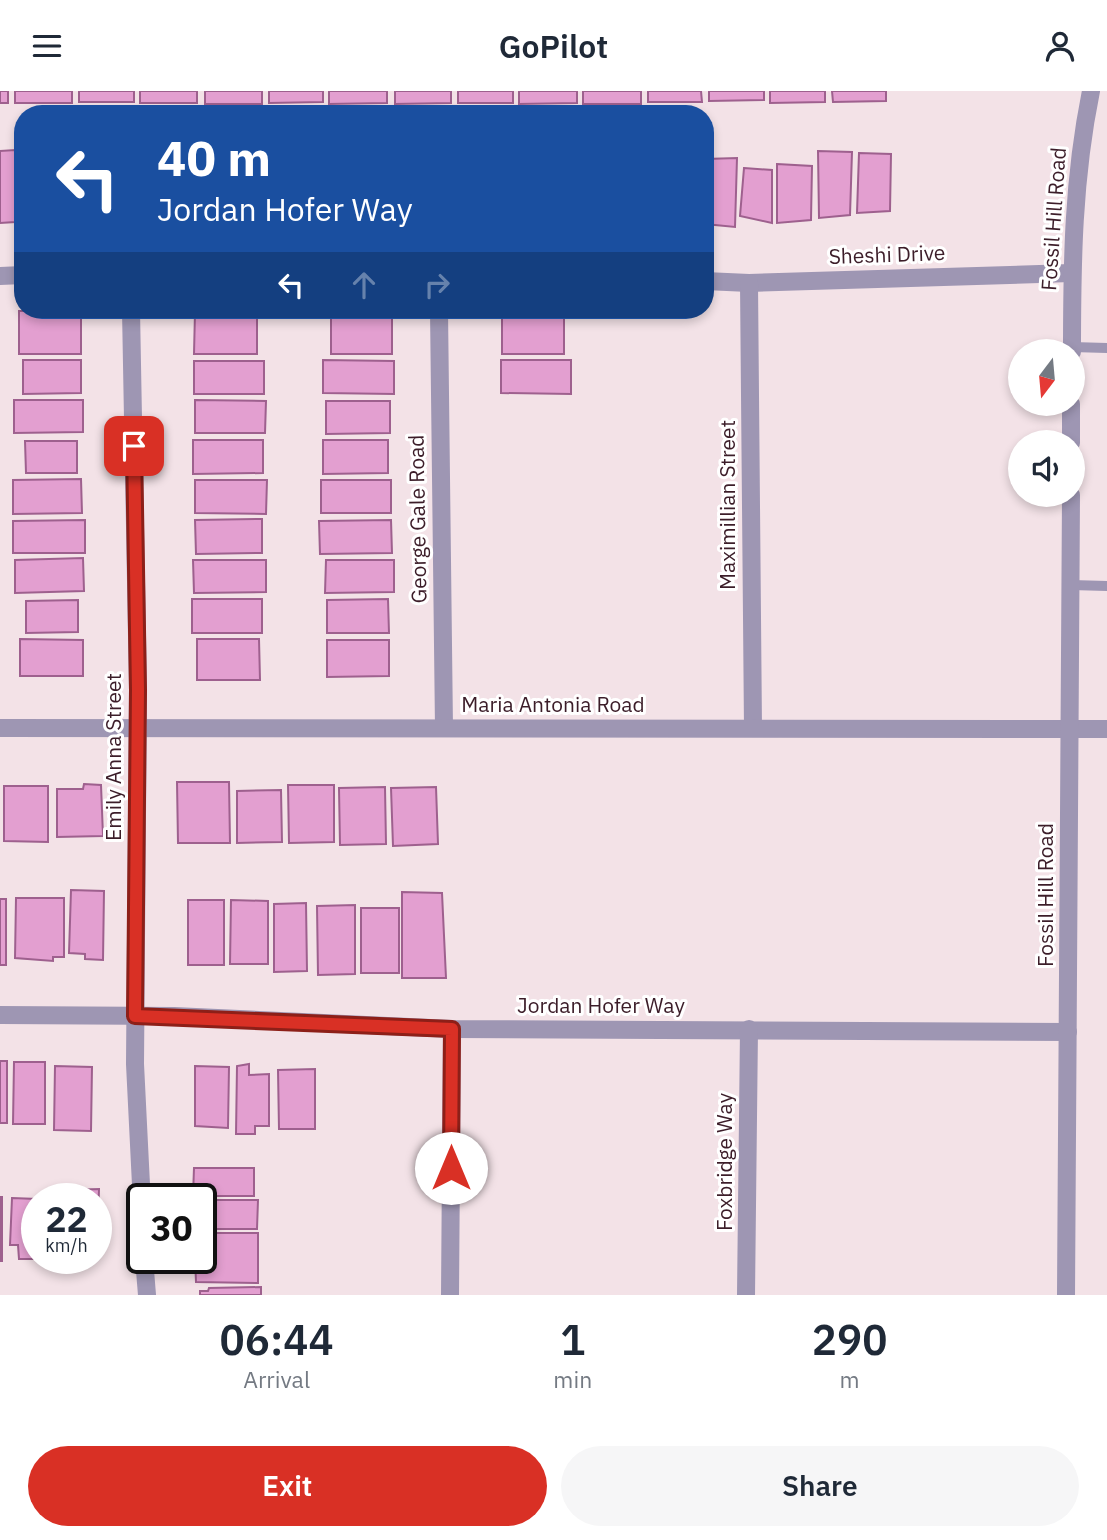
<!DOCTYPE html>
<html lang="en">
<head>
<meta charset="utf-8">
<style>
  body { margin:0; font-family:"IBM Plex Sans",sans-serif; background:#f6f6f7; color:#1f2937; height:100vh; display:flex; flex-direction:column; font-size:26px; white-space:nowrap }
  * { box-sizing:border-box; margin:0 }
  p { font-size:23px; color:#747a83 }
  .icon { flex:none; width:38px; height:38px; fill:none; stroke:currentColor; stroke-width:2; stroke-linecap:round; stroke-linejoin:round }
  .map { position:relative; height:1204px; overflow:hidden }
  .panel { display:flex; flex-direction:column; background:#fff; flex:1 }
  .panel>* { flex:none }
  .guide { position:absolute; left:14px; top:14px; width:700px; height:214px; border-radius:28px; box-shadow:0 4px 10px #0003; background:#1a4fa0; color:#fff; overflow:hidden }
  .needle { width:46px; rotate:196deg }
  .tools { position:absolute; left:1008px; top:248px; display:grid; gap:14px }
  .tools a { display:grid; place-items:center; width:77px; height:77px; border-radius:50%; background:#fff; box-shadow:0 4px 10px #0003; font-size:35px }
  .speed { position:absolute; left:21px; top:1092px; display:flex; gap:14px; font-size:35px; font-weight:700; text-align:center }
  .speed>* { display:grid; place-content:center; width:91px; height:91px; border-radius:50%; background:#fff; box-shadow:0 4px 10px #0003; line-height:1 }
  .speed small { font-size:18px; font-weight:400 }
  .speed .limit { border:4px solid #111; border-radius:10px; background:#fff; color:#111 }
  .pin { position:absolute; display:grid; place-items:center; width:60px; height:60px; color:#fff; margin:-30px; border-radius:14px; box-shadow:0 4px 10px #0006 }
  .me { position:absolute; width:77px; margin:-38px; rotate:0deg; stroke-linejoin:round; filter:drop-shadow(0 0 5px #0008) }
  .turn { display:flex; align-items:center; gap:24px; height:147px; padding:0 28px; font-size:32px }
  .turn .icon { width:91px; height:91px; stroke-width:2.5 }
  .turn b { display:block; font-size:49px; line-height:60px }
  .lanes { display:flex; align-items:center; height:66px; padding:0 28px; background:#0003; justify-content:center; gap:35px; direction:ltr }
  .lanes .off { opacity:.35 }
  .eta { display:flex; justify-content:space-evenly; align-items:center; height:119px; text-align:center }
  .eta b { font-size:42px; font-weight:600; line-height:49px }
  .primary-button { display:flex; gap:14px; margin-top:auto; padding:14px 28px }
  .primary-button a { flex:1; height:80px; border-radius:42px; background:#d93025; color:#fff; font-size:28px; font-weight:600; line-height:80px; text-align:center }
  .primary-button a+a { background:#f6f6f7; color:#1f2937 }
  header { display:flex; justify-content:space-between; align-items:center; height:91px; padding:0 28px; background:#fff; font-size:32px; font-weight:600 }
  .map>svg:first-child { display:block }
  .building { fill:#e39fd0; stroke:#9e608e; stroke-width:2 }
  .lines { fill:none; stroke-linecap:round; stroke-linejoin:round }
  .service { stroke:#9e96b3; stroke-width:10 }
  .minor { stroke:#9e96b3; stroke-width:18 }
  .tertiary { stroke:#9e96b3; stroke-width:18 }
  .route-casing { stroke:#8d1f18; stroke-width:18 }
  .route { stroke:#d93025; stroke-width:12 }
  .labels { text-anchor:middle; stroke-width:6; stroke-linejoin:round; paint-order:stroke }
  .street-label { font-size:21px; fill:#3c1d29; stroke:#fff }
</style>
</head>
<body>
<header><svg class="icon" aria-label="menu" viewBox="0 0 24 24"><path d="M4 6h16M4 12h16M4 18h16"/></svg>GoPilot<svg class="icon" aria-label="person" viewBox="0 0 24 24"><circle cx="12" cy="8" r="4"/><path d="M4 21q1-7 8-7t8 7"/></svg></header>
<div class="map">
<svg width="1107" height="1204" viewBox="0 0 1107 1204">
  <rect width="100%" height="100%" fill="#f3e2e7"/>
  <g class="building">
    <rect x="0" y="0" width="8" height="12"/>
    <rect x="15" y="0" width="57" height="12"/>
    <rect x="79" y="0" width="55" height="11"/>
    <rect x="140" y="0" width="57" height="12"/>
    <rect x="205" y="0" width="57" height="13"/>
    <path d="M269,0H323V11L269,12Z"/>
    <path d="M329,0H387V12L329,13Z"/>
    <path d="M395,0H451V12L395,13Z"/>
    <rect x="458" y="0" width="55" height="12"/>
    <path d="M519,0H577V12L519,13Z"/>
    <rect x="583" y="0" width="58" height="13"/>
    <path d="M648,0H701L702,11H648Z"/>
    <path d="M709,0H764V9L709,10Z"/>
    <path d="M770,0H825V11L770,12Z"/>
    <path d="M832,0H886V10L833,11Z"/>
    <path d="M15,59V131L0,132V60Z"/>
    <rect x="21" y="60" width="2" height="79"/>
    <path d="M818,60L852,61L850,124L819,127Z"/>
    <path d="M859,62L891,63L890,120L857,122Z"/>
    <path d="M737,67L735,136L705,133V68Z"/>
    <path d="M777,73L812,75L811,129L777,132Z"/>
    <path d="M744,77L772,79V132L740,125Z"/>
    <rect x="19" y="220" width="62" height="43"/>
    <path d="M392,220V263H331V221Z"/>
    <path d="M195,221H257V263H194Z"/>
    <rect x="502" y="226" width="62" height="37"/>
    <path d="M23,269H81V302L23,303Z"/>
    <path d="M323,269L394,270V303L323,302Z"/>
    <path d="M501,269H571V303L501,302Z"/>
    <rect x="194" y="270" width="70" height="33"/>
    <path d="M14,309H83V341L14,342Z"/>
    <path d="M195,309L266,310L265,342H195Z"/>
    <path d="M326,310H390V342L326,343Z"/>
    <path d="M193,349H263V382L193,383Z"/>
    <path d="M323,349H388V382L323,383Z"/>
    <path d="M25,350H77V382H26Z"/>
    <path d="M81,388L82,422L13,423V389Z"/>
    <path d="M195,389H267L266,423L195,422Z"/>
    <rect x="321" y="389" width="70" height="33"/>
    <path d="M262,428V462L196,463L195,429Z"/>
    <path d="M85,429V462H13V430Z"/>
    <path d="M391,429L392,462L320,463L319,430Z"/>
    <path d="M83,467L84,500L15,502V469Z"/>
    <path d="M193,469H266V501L194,502Z"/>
    <path d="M326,469H394V501L325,502Z"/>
    <rect x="192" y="508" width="70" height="34"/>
    <path d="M388,508L389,542H327V509Z"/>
    <path d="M78,509V541L26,542V510Z"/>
    <path d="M20,548L83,549V585H20Z"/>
    <path d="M197,548H259L260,589H197Z"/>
    <path d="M327,549H389V585L327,586Z"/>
    <path d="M177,691H229L230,752H178Z"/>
    <path d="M84,693L101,694L103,745L57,746V698H83Z"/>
    <path d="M288,694H334V751L289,752Z"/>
    <path d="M4,695H48V751L4,750Z"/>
    <path d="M385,696L386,753L340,754L339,697Z"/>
    <path d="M436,696L438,753L393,755L391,697Z"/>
    <path d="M281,699L282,751L237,752V700Z"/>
    <path d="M71,799L104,800L103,869L85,868V863L69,862Z"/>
    <path d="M402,801L442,802L446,887H402Z"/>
    <path d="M16,807H64V866H53V870L15,867Z"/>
    <rect x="0" y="808" width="6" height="66"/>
    <rect x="188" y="809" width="36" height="65"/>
    <path d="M231,809L268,810V873H230Z"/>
    <path d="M306,812L307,880L274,881V813Z"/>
    <path d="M355,814V883L318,884L317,815Z"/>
    <rect x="361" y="817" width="38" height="65"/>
    <rect x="0" y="970" width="7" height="62"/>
    <path d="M14,971H45V1033H13Z"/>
    <path d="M249,973V984L269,983V1035H255V1043H236L237,975Z"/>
    <path d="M55,975L92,976L91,1040L54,1039Z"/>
    <path d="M195,975L229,976L228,1037L195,1035Z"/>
    <path d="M315,978V1038H279L278,979Z"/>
    <path d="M194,1077H254V1105H193Z"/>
    <path d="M99,1098L97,1165H96V1108H65V1099Z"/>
    <rect x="0" y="1106" width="2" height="64"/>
    <path d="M12,1107L37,1108V1167L46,1168H19L18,1154H10Z"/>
    <path d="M201,1109H258L257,1138H201Z"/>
    <path d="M201,1142H258V1192L196,1191L195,1167H201Z"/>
    <path d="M261,1196V1204H200V1200H208L209,1197Z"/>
  </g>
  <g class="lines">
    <g class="service">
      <path d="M1072,256L1107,257"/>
      <path d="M1071,494L1107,495"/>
    </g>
    <g class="minor">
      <path d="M0,185L23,184"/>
      <path d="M705,190L749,192L1071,182"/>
      <path d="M749,192L753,637"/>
      <path d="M131,219L138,599L135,973L142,1114"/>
      <path d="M439,219L444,637"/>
      <path d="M0,924L174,925L452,938L1068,941"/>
      <path d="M144,1167L147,1204"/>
      <path d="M450,1204L452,938"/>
      <path d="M746,1204L749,938"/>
    </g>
    <g class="tertiary">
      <path d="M1072,261C1072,171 1073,88 1091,0"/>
      <path d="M1071,352V313"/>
      <path d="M0,637L1107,638"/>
      <path d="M1066,1204L1071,404"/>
    </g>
  </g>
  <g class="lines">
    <defs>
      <path id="route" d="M134,355L138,599L135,925L452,938L451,1077"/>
    </defs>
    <use href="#route" class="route-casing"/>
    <use href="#route" class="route"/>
  </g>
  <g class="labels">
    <g class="street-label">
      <text transform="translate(1054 128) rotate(-86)" y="7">Fossil Hill Road</text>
      <text transform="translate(887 164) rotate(-2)" y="7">Sheshi Drive</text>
      <text transform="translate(728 414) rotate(-90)" y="7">Maximillian Street</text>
      <text transform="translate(418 428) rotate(-91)" y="7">George Gale Road</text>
      <text x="553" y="621">Maria Antonia Road</text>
      <text transform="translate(114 666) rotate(-90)" y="7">Emily Anna Street</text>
      <text transform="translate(1046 804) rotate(-90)" y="7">Fossil Hill Road</text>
      <text x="601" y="922">Jordan Hofer Way</text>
      <text transform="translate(725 1071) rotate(-90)" y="7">Foxbridge Way</text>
    </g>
  </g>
</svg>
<div class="tools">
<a><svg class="needle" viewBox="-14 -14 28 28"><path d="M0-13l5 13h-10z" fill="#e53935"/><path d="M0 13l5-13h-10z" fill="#747a83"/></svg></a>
<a><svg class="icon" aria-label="sound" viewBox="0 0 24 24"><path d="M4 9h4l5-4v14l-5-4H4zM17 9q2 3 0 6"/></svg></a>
</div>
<div class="speed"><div>22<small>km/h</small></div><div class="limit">30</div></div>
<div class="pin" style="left:134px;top:355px;background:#d93025"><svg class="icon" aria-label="arrive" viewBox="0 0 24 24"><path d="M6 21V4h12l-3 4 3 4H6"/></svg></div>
<svg class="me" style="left:451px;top:1077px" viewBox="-20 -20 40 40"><circle r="19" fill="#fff"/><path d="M0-13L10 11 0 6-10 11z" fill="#d93025"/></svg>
<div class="guide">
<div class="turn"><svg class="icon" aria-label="left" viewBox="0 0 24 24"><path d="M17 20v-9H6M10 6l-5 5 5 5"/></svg><div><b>40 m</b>Jordan Hofer Way</div></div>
<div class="lanes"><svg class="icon" aria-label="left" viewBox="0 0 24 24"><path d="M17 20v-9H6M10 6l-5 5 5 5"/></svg><svg class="icon off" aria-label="ahead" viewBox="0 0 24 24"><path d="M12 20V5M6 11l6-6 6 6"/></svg><svg class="icon off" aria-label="right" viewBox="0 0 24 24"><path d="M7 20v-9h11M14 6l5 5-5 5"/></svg></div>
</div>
</div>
<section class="panel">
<div class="eta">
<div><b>06:44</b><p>Arrival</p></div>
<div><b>1</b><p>min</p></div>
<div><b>290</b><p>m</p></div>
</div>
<div class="primary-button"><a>Exit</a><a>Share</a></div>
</section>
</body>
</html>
